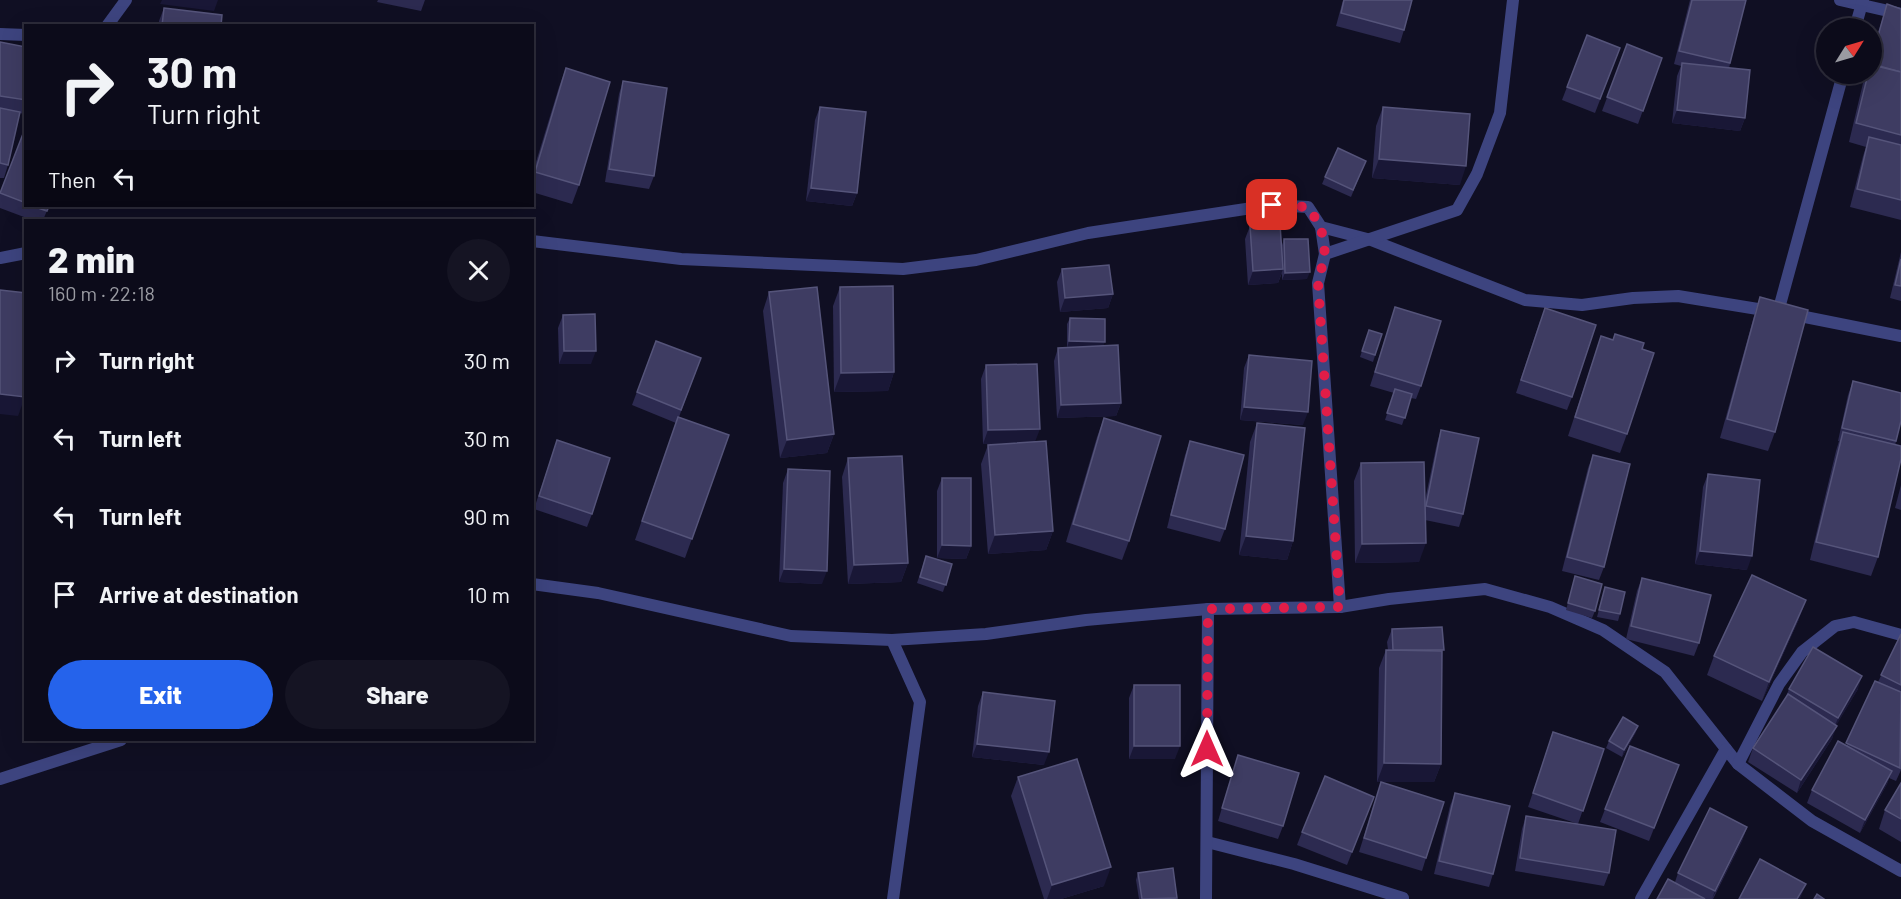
<!DOCTYPE html>
<html lang="en">
<head>
<meta charset="utf-8">
<style>
  body { margin:0; font-family:Barlow,sans-serif; background:#151423; color:#f1f3f6; height:100vh; display:flex; flex-direction:column; font-size:22px; white-space:nowrap }
  * { box-sizing:border-box; margin:0 }
  p { font-size:20px; color:#9a9ba2 }
  .icon { flex:none; width:33px; height:33px; fill:none; stroke:currentColor; stroke-width:2; stroke-linecap:round; stroke-linejoin:round }
  .map { position:relative; flex:1; overflow:hidden }
  .details { position:absolute; left:24px; top:219px; width:510px; height:522px; display:flex; flex-direction:column; background:#0c0b1a; border-radius:0px; box-shadow:0 6px 24px #0002,0 0 0 2px #2c2b39 }
  .details>* { flex:none }
  .banner { position:absolute; left:24px; top:24px; width:510px; height:183px; border-radius:0px; box-shadow:0 6px 24px #0002,0 0 0 2px #2c2b39; background:#0c0b1a; color:#f1f3f6; overflow:hidden }
  .needle { width:39px; rotate:53deg }
  .controls { position:absolute; left:1816px; top:18px; display:grid; gap:12px }
  .controls a { display:grid; place-items:center; width:66px; height:66px; border-radius:50%; background:#0c0b1a; box-shadow:0 6px 24px #0002,0 0 0 2px #2c2b39; font-size:30px }
  .pin { position:absolute; display:grid; place-items:center; width:51px; height:51px; color:#fff; margin:-26px; border-radius:12px; box-shadow:0 3px 9px #0006 }
  .me { position:absolute; width:66px; margin:-33px; rotate:0deg; stroke-linejoin:round; filter:drop-shadow(0 0 4px #0008) }
  .turn { display:flex; align-items:center; gap:21px; height:126px; padding:0 24px; font-size:27px }
  .turn .icon { width:78px; height:78px; stroke-width:2.5 }
  .turn b { display:block; font-size:42px; line-height:51px }
  .then { display:flex; align-items:center; height:57px; padding:0 24px; background:#0003; gap:12px; font-size:22px }
  .round { display:grid; place-items:center; flex:none; width:63px; height:63px; border-radius:32px; background:#151423 }
  .summary { display:flex; align-items:center; justify-content:space-between; height:102px; padding:0 24px }
  h1 { font-size:36px; font-weight:800; line-height:45px }
  .button { display:flex; gap:12px; margin-top:auto; padding:12px 24px }
  .button a { flex:1; height:69px; border-radius:36px; background:#2563eb; color:#fff; font-size:24px; font-weight:800; line-height:69px; text-align:center }
  .button a+a { background:#151423; color:#f1f3f6 }
  ul { padding:0; list-style:none }
  li { display:flex; align-items:center; gap:18px; height:78px; padding:0 24px }
  li div { flex:1 }
  li b { display:block; font-size:22px }
  li em { font-style:normal }
  .map>svg:first-child { display:block }
  .lines { fill:none; stroke-linecap:round; stroke-linejoin:round }
  .minor { stroke:#3d447f; stroke-width:12 }
  .wall { fill:#2c2a50 }
  .shaded-wall { fill:#191736 }
  .building { fill:#3e3c62; stroke:#55547a; stroke-width:1.5 }
  .route { stroke:#e11d48; stroke-width:10; stroke-dasharray:0 18 }
</style>
</head>
<body>
<div class="map">
<svg width="1901" height="899" viewBox="0 0 1901 899">
  <rect width="100%" height="100%" fill="#100f23"/>
  <g class="lines">
    <g class="minor">
      <path d="M1840,0L1901,14"/>
      <path d="M107,26L126,0"/>
      <path d="M1855,28L1863,0"/>
      <path d="M0,34L26,35"/>
      <path d="M1321,227L1325,254"/>
      <path d="M532,241L681,259L903,269L976,260L1088,233L1272,205L1308,207L1321,227L1371,240L1525,300L1582,305L1633,298L1678,296L1770,311"/>
      <path d="M0,258L26,253"/>
      <path d="M1778,312L1843,74"/>
      <path d="M1790,314L1901,336"/>
      <path d="M532,584L598,593L791,636L892,640L986,634L1086,620L1208,609L1340,607L1389,599L1485,589L1550,607L1603,630L1665,672L1738,764L1812,821L1901,871"/>
      <path d="M1340,607L1318,283L1325,254L1457,210L1477,174L1500,113L1513,0"/>
      <path d="M892,640L920,702L893,899"/>
      <path d="M1738,764L1779,684L1802,652L1835,626L1854,622L1901,635"/>
      <path d="M0,779L121,740"/>
      <path d="M1207,842L1294,864L1403,898"/>
      <path d="M1206,899L1208,609"/>
      <path d="M1641,899L1726,749"/>
    </g>
  </g>
  <g class="wall">
    <path d="M378,0H425L421,11L377,2Z"/>
    <path d="M1343,0H1412L1404,30L1400,43L1336,26Z"/>
    <path d="M1690,0H1746L1729,68L1745,118L1740,131L1672,123L1677,76L1681,66L1674,64Z"/>
    <path d="M1887,4L1901,9V220L1850,207L1863,156L1866,147L1849,142L1863,83L1866,74H1872V53Z"/>
    <path d="M164,8L221,26H159V21Z"/>
    <path d="M1587,35L1620,48L1595,113L1562,100Z"/>
    <path d="M0,42L26,47V113L25,114L19,113L8,165L4,178H0Z"/>
    <path d="M1627,44L1662,58L1638,124L1602,111Z"/>
    <path d="M566,68L579,185L572,204L532,192V175L559,87Z"/>
    <path d="M623,81L654,176L649,189L605,182L619,94Z"/>
    <path d="M820,107L857,193L852,206L806,201L815,120Z"/>
    <path d="M1383,107L1460,185L1372,178L1376,126Z"/>
    <path d="M26,126V206H49L43,220H32L0,208V194Z"/>
    <path d="M1363,168L1351,197L1322,184L1325,177Z"/>
    <path d="M1250,226L1282,245L1284,239L1307,279L1282,280V273L1278,283L1248,285L1245,239Z"/>
    <path d="M1901,252V301L1890,298Z"/>
    <path d="M1062,269L1113,294L1108,308L1060,312L1057,282Z"/>
    <path d="M840,287L894,372L888,391L834,392L833,306Z"/>
    <path d="M769,292L834,434L827,453L780,458L763,311Z"/>
    <path d="M1760,297L1775,432L1768,451L1720,438L1754,316Z"/>
    <path d="M1395,307L1421,386L1416,399L1411,398L1402,425L1385,420L1394,393L1370,386Z"/>
    <path d="M563,315L591,364H559L558,328Z"/>
    <path d="M1070,318L1104,346L1121,403L1116,416L1057,418L1054,361L1058,348L1067,347V324Z"/>
    <path d="M1540,321L1572,397L1567,410L1516,393Z"/>
    <path d="M1369,330L1382,334L1373,362L1360,357Z"/>
    <path d="M1601,336L1642,349L1627,434L1620,453L1568,436Z"/>
    <path d="M656,341L701,358L679,417L729,435L685,558L635,540L676,423L632,405Z"/>
    <path d="M1249,355L1303,425L1240,420L1244,368Z"/>
    <path d="M986,365L1035,442L1053,531L1046,550L988,554L981,464L988,445L1030,442L983,444L981,379Z"/>
    <path d="M1853,381L1896,441L1878,557L1871,576L1810,560L1836,451L1839,441H1838L1848,395Z"/>
    <path d="M26,398V411H23Z"/>
    <path d="M1104,418L1129,541L1122,560L1066,542L1097,437Z"/>
    <path d="M1257,423L1293,541L1287,560L1239,555L1250,442Z"/>
    <path d="M1441,430L1463,514L1459,527L1425,520L1419,562L1355,563L1354,481L1361,463L1425,500L1437,443Z"/>
    <path d="M557,440L592,514L587,527L534,509Z"/>
    <path d="M1190,441L1225,529L1220,542L1167,528L1185,455Z"/>
    <path d="M1593,455L1604,567L1599,580L1562,571L1588,468Z"/>
    <path d="M848,458L908,563L901,582L848,584L842,477Z"/>
    <path d="M788,469L822,584L779,582L783,483Z"/>
    <path d="M1708,474L1747,570L1695,564L1703,487Z"/>
    <path d="M942,478L971,546L966,559L937,558V491Z"/>
    <path d="M1901,485V510L1895,508Z"/>
    <path d="M926,556L952,564L943,592L917,583Z"/>
    <path d="M1575,576L1595,611L1592,618L1566,610Z"/>
    <path d="M1642,578L1699,643L1694,656L1626,639L1637,591Z"/>
    <path d="M1605,587L1620,614L1618,621L1597,617Z"/>
    <path d="M1799,619L1762,701L1707,675L1714,656Z"/>
    <path d="M1392,629L1442,655L1441,764L1434,782H1377L1379,668L1386,650H1388L1387,642Z"/>
    <path d="M1901,634V770L1896,781L1889,778L1887,784L1860,833L1807,803L1812,790L1846,746L1875,681L1878,682Z"/>
    <path d="M1134,685L1175,759H1129V698Z"/>
    <path d="M1789,689H1858L1836,725L1832,739L1797,793L1748,762L1753,748L1785,699Z"/>
    <path d="M983,692L1044,765L972,757L978,706Z"/>
    <path d="M1553,732L1604,749L1578,824L1609,873L1604,886L1515,871L1522,829L1526,816L1578,824L1528,807Z"/>
    <path d="M1636,732L1622,757L1606,748L1609,741Z"/>
    <path d="M1630,746L1679,765L1649,841L1600,822Z"/>
    <path d="M1238,755L1283,826L1278,839L1218,821Z"/>
    <path d="M1018,777L1104,886L1061,899H1044L1011,796Z"/>
    <path d="M1381,782L1426,858L1422,871L1359,852Z"/>
    <path d="M1901,783V842L1879,829L1885,810Z"/>
    <path d="M1455,793L1493,874L1489,887L1434,874L1450,806Z"/>
    <path d="M1374,797L1347,865L1297,845L1302,832Z"/>
    <path d="M1747,827L1742,841L1713,899H1657L1675,882L1678,873Z"/>
    <path d="M1138,873L1177,899H1139L1136,880Z"/>
  </g>
  <g class="shaded-wall">
    <path d="M162,0H218L214,11L160,4Z"/>
    <path d="M1677,110L1745,118L1740,131L1672,123Z"/>
    <path d="M1379,159L1466,166L1460,185L1372,178Z"/>
    <path d="M811,188L857,193L852,206L806,201Z"/>
    <path d="M1283,269L1278,283L1248,285L1253,271Z"/>
    <path d="M1310,272L1307,279L1282,280L1285,273Z"/>
    <path d="M1113,294L1108,308L1060,312L1065,298Z"/>
    <path d="M1069,341L1105,342L1102,349L1067,348Z"/>
    <path d="M564,351H596L591,364H559Z"/>
    <path d="M894,372L888,391L834,392L841,373Z"/>
    <path d="M0,394L25,397L18,416L0,414Z"/>
    <path d="M1121,403L1116,416L1057,418L1061,405Z"/>
    <path d="M1244,407L1308,412L1303,425L1240,420Z"/>
    <path d="M1040,429L1035,442L983,444L988,430Z"/>
    <path d="M834,434L827,453L780,458L787,440Z"/>
    <path d="M1053,531L1046,550L988,554L995,535Z"/>
    <path d="M1246,536L1293,541L1287,560L1239,555Z"/>
    <path d="M1426,543L1419,562L1355,563L1362,544Z"/>
    <path d="M942,545L971,546L966,559L937,558Z"/>
    <path d="M1700,551L1752,556L1747,570L1695,564Z"/>
    <path d="M908,563L901,582L848,584L854,565Z"/>
    <path d="M784,569L827,571L822,584L779,582Z"/>
    <path d="M1806,600L1799,619L1762,701L1769,682Z"/>
    <path d="M1862,676L1858,689L1833,731L1838,718Z"/>
    <path d="M1638,726L1636,732L1622,757L1624,750Z"/>
    <path d="M1837,726L1832,739L1797,793L1801,780Z"/>
    <path d="M977,744L1049,752L1044,765L972,757Z"/>
    <path d="M1134,746H1180L1175,759H1129Z"/>
    <path d="M1384,763L1441,764L1434,782H1377Z"/>
    <path d="M1892,771L1887,784L1860,833L1865,820Z"/>
    <path d="M1747,827L1742,841L1712,899L1715,891Z"/>
    <path d="M1111,867L1104,886L1061,899H1047L1052,885Z"/>
    <path d="M1806,884L1800,899H1797Z"/>
  </g>
  <g class="building">
    <path d="M1344,0H1412L1404,30L1341,13Z"/>
    <path d="M1692,0H1746L1730,63L1679,51Z"/>
    <path d="M1887,4L1901,9V72L1872,64V57Z"/>
    <path d="M164,8L222,15L221,26H162Z"/>
    <path d="M1587,35L1620,48L1600,99L1567,87Z"/>
    <path d="M0,42L26,47V100L0,96Z"/>
    <path d="M1627,44L1662,58L1643,111L1607,97Z"/>
    <path d="M1682,63L1750,70L1745,118L1677,110Z"/>
    <path d="M1872,65L1901,72V135L1856,123L1868,74H1872Z"/>
    <path d="M566,68L610,82L579,185L535,172Z"/>
    <path d="M623,81L667,88L654,176L609,169Z"/>
    <path d="M820,107L866,112L857,193L811,188Z"/>
    <path d="M1383,107L1470,114L1466,166L1379,159Z"/>
    <path d="M0,108L20,112L8,165L0,163Z"/>
    <path d="M26,126V203L0,193Z"/>
    <path d="M1869,137L1901,145V200L1857,189Z"/>
    <path d="M1338,148L1366,161L1353,190L1325,177Z"/>
    <path d="M32,206H49L47,211Z"/>
    <path d="M1280,224L1283,269L1253,271L1250,226Z"/>
    <path d="M1284,239H1308L1310,272L1285,273Z"/>
    <path d="M1901,259V286L1895,285Z"/>
    <path d="M1109,265L1113,294L1065,298L1062,269Z"/>
    <path d="M893,286L894,372L841,373L840,287Z"/>
    <path d="M817,287L834,434L787,440L769,292Z"/>
    <path d="M0,290L26,293L25,397L0,394Z"/>
    <path d="M1760,297L1808,310L1775,432L1727,419Z"/>
    <path d="M1395,307L1441,321L1421,386L1375,372Z"/>
    <path d="M1545,308L1596,325L1572,397L1521,380Z"/>
    <path d="M595,314L596,351H564L563,315Z"/>
    <path d="M1070,318L1105,319V342L1069,341Z"/>
    <path d="M1369,330L1382,334L1375,355L1362,351Z"/>
    <path d="M1615,334L1644,343L1642,349L1654,353L1627,434L1575,417L1601,336L1613,340Z"/>
    <path d="M656,341L701,358L681,410L637,392Z"/>
    <path d="M1118,345L1121,403L1061,405L1058,348Z"/>
    <path d="M1249,355L1312,361L1308,412L1244,407Z"/>
    <path d="M1037,364L1040,429L988,430L986,365Z"/>
    <path d="M1853,381L1901,393V421L1896,441L1842,428Z"/>
    <path d="M1395,389L1412,394L1405,418L1387,413Z"/>
    <path d="M678,417L729,435L692,539L642,521Z"/>
    <path d="M1104,418L1161,436L1129,541L1073,524Z"/>
    <path d="M1257,423L1305,428L1293,541L1246,536Z"/>
    <path d="M1441,430L1479,438L1463,514L1426,506Z"/>
    <path d="M1843,432L1901,446V459L1878,557L1816,542Z"/>
    <path d="M557,440L610,458L592,514L539,496Z"/>
    <path d="M1046,441L1053,531L995,535L988,445Z"/>
    <path d="M1190,441L1244,455L1225,529L1171,515Z"/>
    <path d="M1593,455L1630,464L1604,567L1567,557Z"/>
    <path d="M902,456L908,563L854,565L848,458Z"/>
    <path d="M1424,462L1426,543L1362,544L1361,463Z"/>
    <path d="M788,469L830,471L827,571L784,569Z"/>
    <path d="M1708,474L1760,480L1752,556L1700,551Z"/>
    <path d="M942,478H971V546L942,545Z"/>
    <path d="M926,556L952,564L946,585L920,577Z"/>
    <path d="M1752,575L1806,600L1769,682L1714,656Z"/>
    <path d="M1575,576L1602,584L1595,611L1568,603Z"/>
    <path d="M1642,578L1711,595L1699,643L1631,626Z"/>
    <path d="M1605,587L1625,592L1620,614L1599,610Z"/>
    <path d="M1442,627L1444,650H1393L1392,629Z"/>
    <path d="M1901,634V685L1881,675Z"/>
    <path d="M1813,647L1862,676L1838,718L1789,689Z"/>
    <path d="M1386,650L1442,651L1441,764L1384,763Z"/>
    <path d="M1875,681L1901,692L1900,768L1846,743Z"/>
    <rect x="1134" y="685" width="46" height="61"/>
    <path d="M983,692L1055,701L1049,752L977,744Z"/>
    <path d="M1788,694L1837,726L1801,780L1753,748Z"/>
    <path d="M1623,717L1638,726L1624,750L1609,741Z"/>
    <path d="M1553,732L1604,749L1583,811L1533,793Z"/>
    <path d="M1838,741L1892,771L1865,820L1812,790Z"/>
    <path d="M1630,746L1679,765L1654,828L1605,809Z"/>
    <path d="M1238,755L1299,773L1283,826L1222,808Z"/>
    <path d="M1077,759L1111,867L1052,885L1018,777Z"/>
    <path d="M1325,776L1374,797L1352,852L1302,832Z"/>
    <path d="M1381,782L1444,802L1426,858L1364,838Z"/>
    <path d="M1901,783V819L1885,810Z"/>
    <path d="M1455,793L1510,806L1493,874L1439,861Z"/>
    <path d="M1710,808L1747,827L1715,891L1678,873Z"/>
    <path d="M1526,816L1616,830L1609,873L1520,858Z"/>
    <path d="M1760,859L1806,884L1797,899H1739Z"/>
    <path d="M1173,868L1177,898L1142,899L1138,873Z"/>
    <path d="M1668,879L1705,899H1657Z"/>
    <path d="M1817,894L1824,899H1814Z"/>
  </g>
  <g class="lines">
    <path class="route" d="M1207,749L1208,609L1340,607L1318,283L1325,254L1321,227L1308,207L1272,205"/>
  </g>
</svg>
<div class="controls">
<a><svg class="needle" viewBox="-14 -14 28 28"><path d="M0-13l5 13h-10z" fill="#e53935"/><path d="M0 13l5-13h-10z" fill="#9a9ba2"/></svg></a>
</div>
<div class="pin" style="left:1272px;top:205px;background:#d93025"><svg class="icon" aria-label="arrive" viewBox="0 0 24 24"><path d="M6 21V4h12l-3 4 3 4H6"/></svg></div>
<svg class="me" style="left:1207px;top:749px" viewBox="-20 -20 40 40"><path d="M0-17L14 15 0 8-14 15z" fill="#e11d48" stroke="#fff" stroke-width="4"/></svg>
<div class="banner">
<div class="turn"><svg class="icon" aria-label="right" viewBox="0 0 24 24"><path d="M7 20v-9h11M14 6l5 5-5 5"/></svg><div><b>30 m</b>Turn right</div></div>
<div class="then">Then<svg class="icon" aria-label="left" viewBox="0 0 24 24"><path d="M17 20v-9H6M10 6l-5 5 5 5"/></svg></div>
</div>
<section class="details">
<div class="summary"><div><h1>2 min</h1><p>160 m · 22:18</p></div><a class="round"><svg class="icon" aria-label="close" viewBox="0 0 24 24"><path d="M6 6l12 12M18 6L6 18"/></svg></a></div>
<ul>
<li><svg class="icon" aria-label="right" viewBox="0 0 24 24"><path d="M7 20v-9h11M14 6l5 5-5 5"/></svg><div><b>Turn right</b></div><em>30 m</em></li>
<li><svg class="icon" aria-label="left" viewBox="0 0 24 24"><path d="M17 20v-9H6M10 6l-5 5 5 5"/></svg><div><b>Turn left</b></div><em>30 m</em></li>
<li><svg class="icon" aria-label="left" viewBox="0 0 24 24"><path d="M17 20v-9H6M10 6l-5 5 5 5"/></svg><div><b>Turn left</b></div><em>90 m</em></li>
<li><svg class="icon" aria-label="arrive" viewBox="0 0 24 24"><path d="M6 21V4h12l-3 4 3 4H6"/></svg><div><b>Arrive at destination</b></div><em>10 m</em></li>
</ul>
<div class="button"><a>Exit</a><a>Share</a></div>
</section>
</div>
</body>
</html>
